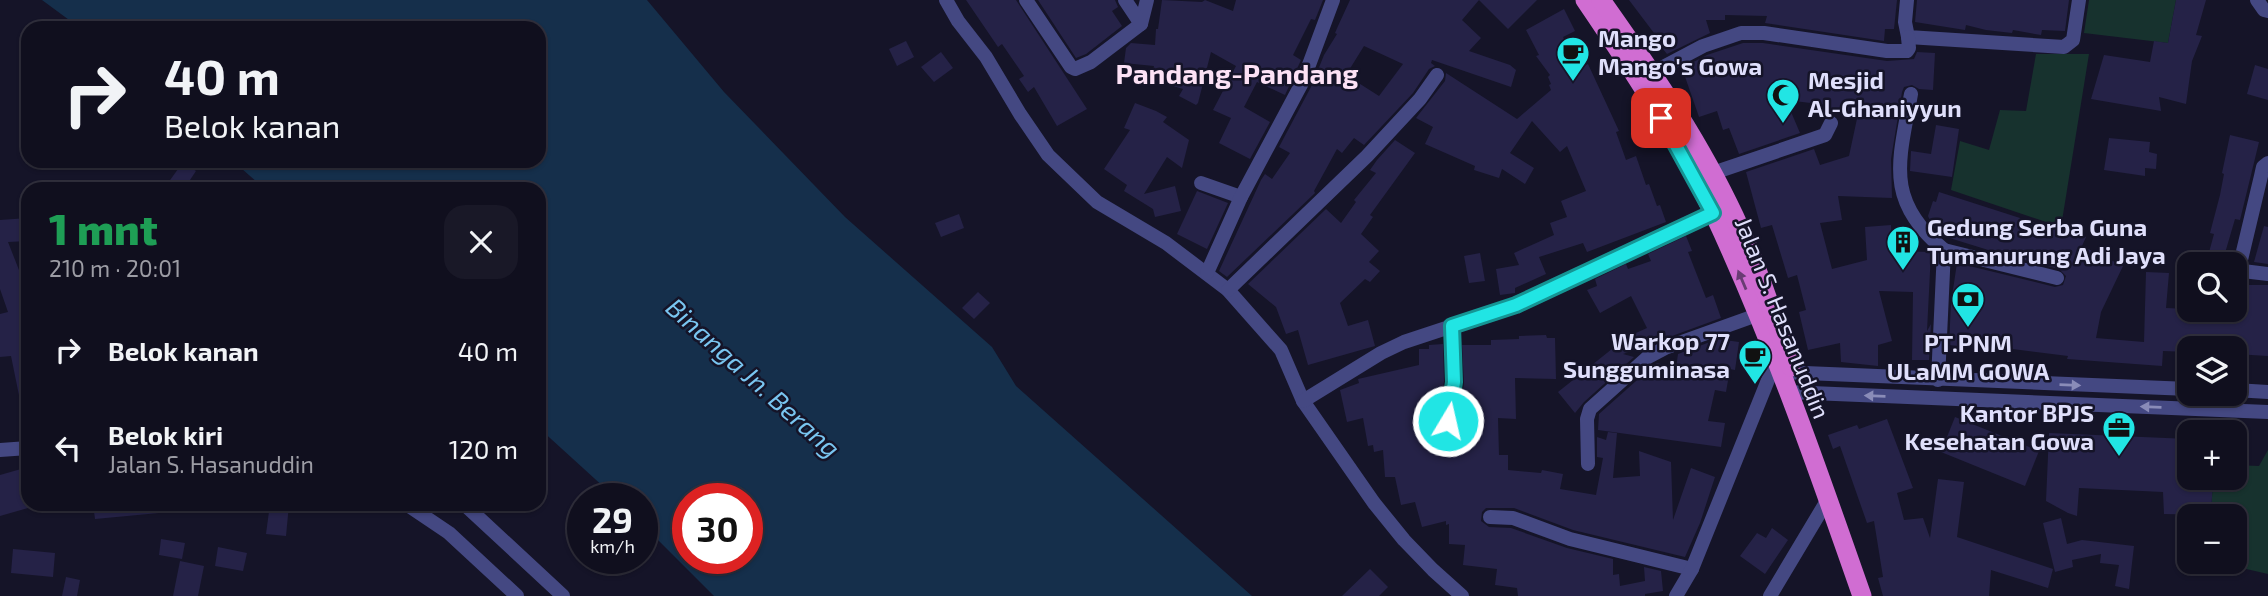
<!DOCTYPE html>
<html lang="id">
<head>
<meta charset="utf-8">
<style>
  body { margin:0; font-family:"Exo 2",sans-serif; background:#191827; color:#f1f3f6; height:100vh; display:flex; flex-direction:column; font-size:26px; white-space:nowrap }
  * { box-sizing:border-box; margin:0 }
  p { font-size:23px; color:#9c9ca4 }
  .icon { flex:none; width:38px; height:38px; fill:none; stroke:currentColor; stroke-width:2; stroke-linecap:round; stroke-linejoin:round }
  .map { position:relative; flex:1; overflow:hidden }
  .panel { position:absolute; left:21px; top:182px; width:525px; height:329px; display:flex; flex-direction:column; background:#100f1e; border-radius:21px; box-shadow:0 2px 5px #0004,0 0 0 2px #302f3c }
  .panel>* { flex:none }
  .hud { position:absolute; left:21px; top:21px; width:525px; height:147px; border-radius:21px; box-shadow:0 2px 5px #0004,0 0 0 2px #302f3c; background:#100f1e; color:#f1f3f6; overflow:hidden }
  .controls { position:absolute; left:2177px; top:252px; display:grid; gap:14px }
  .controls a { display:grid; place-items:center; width:70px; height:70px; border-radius:14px; background:#100f1e; box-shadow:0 2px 5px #0004,0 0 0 2px #302f3c; font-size:35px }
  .speed { position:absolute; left:567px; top:483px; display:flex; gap:14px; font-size:35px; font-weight:700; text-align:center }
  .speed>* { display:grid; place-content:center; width:91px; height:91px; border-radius:50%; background:#100f1e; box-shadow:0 2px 5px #0004,0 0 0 2px #302f3c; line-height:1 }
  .speed small { font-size:18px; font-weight:400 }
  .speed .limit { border:10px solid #d22; background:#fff; color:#111 }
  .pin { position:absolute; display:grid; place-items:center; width:60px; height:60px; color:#fff; margin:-30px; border-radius:14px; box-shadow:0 4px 10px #0006 }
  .me { position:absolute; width:77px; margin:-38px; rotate:9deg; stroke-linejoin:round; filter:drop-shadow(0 0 5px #0008) }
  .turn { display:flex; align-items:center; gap:24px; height:147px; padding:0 28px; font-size:32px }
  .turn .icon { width:91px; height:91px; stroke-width:2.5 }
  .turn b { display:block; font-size:49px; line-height:60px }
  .round { display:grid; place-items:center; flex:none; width:74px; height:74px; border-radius:21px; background:#191827 }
  .overview { display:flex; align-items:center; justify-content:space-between; height:119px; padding:0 28px }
  h1 { font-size:42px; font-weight:800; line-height:52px; color:#1e9e55 }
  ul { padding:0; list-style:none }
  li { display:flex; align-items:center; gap:21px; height:98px; padding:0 28px }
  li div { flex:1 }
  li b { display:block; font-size:26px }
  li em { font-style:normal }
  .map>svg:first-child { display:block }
  .green { fill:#17322e }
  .water { fill:#152f4b; fill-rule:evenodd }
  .building { fill:#252247; fill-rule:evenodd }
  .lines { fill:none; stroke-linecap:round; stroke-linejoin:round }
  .minor { stroke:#444882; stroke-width:14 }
  .tertiary { stroke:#444882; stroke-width:14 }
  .trunk { stroke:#d06dd2; stroke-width:19 }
  .oneway { fill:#693c74 }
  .oneway2 { fill:#8a8cb8 }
  .route-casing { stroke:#159594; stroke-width:18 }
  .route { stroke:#21e5e4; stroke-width:12 }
  .labels { text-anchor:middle; stroke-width:5; stroke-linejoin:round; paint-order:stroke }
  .poi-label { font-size:24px; font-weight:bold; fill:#dfdffb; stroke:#151428; text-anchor:start }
  .street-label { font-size:24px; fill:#dfdffb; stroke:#151428 }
  .water-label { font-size:26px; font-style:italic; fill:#79c5f0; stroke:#151428 }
  .quarter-label { font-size:28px; font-weight:bold; fill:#fce1f5; stroke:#151428 }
</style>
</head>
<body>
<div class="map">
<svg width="2268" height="596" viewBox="0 0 2268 596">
  <rect width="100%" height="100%" fill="#151428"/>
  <g class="green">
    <path d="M2089,0H2176L2168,43L2084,33Z"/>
    <path d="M2036,54H2089L2061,227L1951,190L1960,141L1989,150L2000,110L2026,111Z"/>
    <path d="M2268,450V574L2216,562H2235V516H2211L2213,478H2235V465L2259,466Z"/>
  </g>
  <path class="water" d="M42,0H647L724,92L845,217L992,347L1016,386L1252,596H714L642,524V499H617L539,428V189H265L233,161H539V28H80ZM688,499H747V558H688Z"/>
  <g class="building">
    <path d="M966,0H1016L1087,109L1057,126L1034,87L1028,92L1019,79L1024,76L1002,44L998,47Z"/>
    <path d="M1038,0H1115L1118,7L1112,11L1122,26L1086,54L1076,58Z"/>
    <path d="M1162,0L1202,2L1205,0L1233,11L1236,0H1323L1315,20L1311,19L1293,55L1301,60L1285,95L1257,82L1244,107L1270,122L1250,159L1219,143L1231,118L1213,110L1236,66L1211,52L1198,103L1196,105L1179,96L1183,89L1150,79L1154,66L1124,63L1126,48L1131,43L1155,45L1156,29H1158Z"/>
    <path d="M1350,0H1479L1462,20L1481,38L1469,51L1510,65L1516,70L1511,87L1432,60L1431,63L1435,66L1429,69L1413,93L1364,145L1354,138L1342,153L1337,149L1314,191L1315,193L1227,277L1219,271L1261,180L1265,174L1272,179L1290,153L1279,147L1312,85L1324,55L1337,34L1335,33L1338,26ZM1364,46L1403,64L1379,96L1346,75Z"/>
    <path d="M1479,0H1537L1508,29Z"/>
    <path d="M1629,0H1897L1894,29H1885L1884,41L1765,23L1767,16L1725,15V20H1706L1710,33L1667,54L1658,43L1660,41Z"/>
    <path d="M1917,0H2069L2065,31L2042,30L2041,35L2013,30L2012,33L1986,30L1966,25L1965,30L1915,22Z"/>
    <path d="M2176,0H2206L2196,35L2202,36L2192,61L2186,104L2159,97L2161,111L2091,99L2104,55L2150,62L2154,41L2168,43Z"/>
    <path d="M1564,9L1575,31L1563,37L1580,68L1588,64L1619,131L1616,132L1626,160L1636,156L1646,185L1649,184L1657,206L1660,205L1666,222L1587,252L1583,243L1539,257L1546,274L1515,288V293L1500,295L1496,269L1519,265L1514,253L1554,235L1550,223L1567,217L1561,201L1586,191L1567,146L1560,152L1532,121L1510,153L1534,168L1525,184L1502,169L1499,178L1474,170L1475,166L1425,144L1433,127L1416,118L1445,81L1446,73L1517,119L1551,90L1549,85L1551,84L1548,77L1550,75L1536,56L1539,55L1526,30Z"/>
    <path d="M906,41L914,57L897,66L889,49Z"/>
    <path d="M1743,43H1763L1887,61L1914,59L1917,52L1935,53L1933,90L1919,89L1912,85L1904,87L1902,92L1891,159L1892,198L1838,196L1842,220L1820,223L1832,269L1867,260L1865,227L1891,225L1892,251L1931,252L1927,331L1931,324L1929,360H1912L1913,292L1879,291L1892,341L1878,345V366L1841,362L1840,343L1808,350L1799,312L1806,310L1797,275L1788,278L1772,225L1761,228L1746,172L1814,149L1820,165L1849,156L1858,114L1827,109V105L1786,100L1800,133L1739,154L1729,128L1723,130L1717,111L1699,117L1682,68L1707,55Z"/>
    <path d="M941,52L953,68L934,82L921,67Z"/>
    <path d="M2255,65L2268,69V100L2247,94Z"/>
    <path d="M1135,103L1156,111L1167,117L1163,122L1189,140L1182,168L1167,157L1144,194L1175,186L1181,211L1155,217L1153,209L1124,191L1127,185L1104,169L1130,130L1124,128Z"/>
    <path d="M1936,125L1959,129L1952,177L1910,171L1911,151L1931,154Z"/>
    <path d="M2230,135L2259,142L2240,220L2235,219L2223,260L2208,256L2214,234L2210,233L2220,195L2224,174L2222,173Z"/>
    <path d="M2109,138L2150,142L2149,152L2157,154L2156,169L2145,168V176L2104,170Z"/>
    <path d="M1395,140L1415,153L1370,215L1373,217L1361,234L1379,251L1369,262L1380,271L1370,282L1365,279L1340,303L1348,326L1368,320L1375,346L1308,365L1298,330L1286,334L1276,307L1248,284L1326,209L1341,223L1356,202L1354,200L1376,173L1370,170L1377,160Z"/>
    <path d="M183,162L196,171L184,189H177L168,183Z"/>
    <path d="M1197,191L1228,203L1207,249L1177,234Z"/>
    <path d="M1939,192L2064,232L2065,229L2086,237L2082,246L2123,266L2101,312L2096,338L2144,342L2146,272L2169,273L2166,308L2235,311V285H2268V356L2235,354V348H2189V352L2163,351L2162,366L2067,359L2068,356L1989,346V349L1949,345L1951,303L1957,263L2055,287L2063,285L2066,276L2059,269L1998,253L1943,236L1932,225L1928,216L1933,201L1936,202Z"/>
    <path d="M959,214L964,228L941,237L935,223Z"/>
    <path d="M28,218V241L8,242L28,293V325L22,322L28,350V409L22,410L11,356L0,357V314L8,312L0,289V220Z"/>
    <path d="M2264,226L2268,227V264L2254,262Z"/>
    <path d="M1686,236L1692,251L1688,252L1706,298L1713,295L1721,318L1623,354L1634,357L1584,402L1575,413L1558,392L1627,337L1647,328L1631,296L1600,313L1587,290L1597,286L1595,279L1626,264L1628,269L1651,261L1648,254Z"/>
    <path d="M1480,253L1485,281L1469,283L1464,256Z"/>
    <path d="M978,292L990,303L974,319L962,308Z"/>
    <path d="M1546,335L1547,338H1555L1556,379L1515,378L1516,419L1498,418L1499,455H1508V470L1541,473L1542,470L1563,474L1560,489L1596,495L1603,458L1597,457V437L1606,440L1608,432L1617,433L1613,478L1640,476L1639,451L1671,462L1673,520L1691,468L1715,477L1700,523L1685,557L1573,530L1514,508H1486L1482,512L1481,521L1489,527L1511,528L1567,548L1613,559V575L1619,574L1620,586L1645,581L1644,567L1661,571L1663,591L1645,594V596H1518L1517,588L1495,585L1497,569L1463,565L1465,545L1449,544V524L1446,525V521L1422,527L1415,502L1401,505L1395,477H1385L1383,450L1374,452L1373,445L1368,446L1363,418L1347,422L1340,390L1359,383L1358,379L1419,365V349H1429V345L1443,344L1444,381L1438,420L1443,429L1452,430L1458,422L1464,383L1462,345H1491V340L1519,339V336Z"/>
    <path d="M1718,339L1739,342L1735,370L1730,369L1726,392L1715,390L1708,421L1725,423L1721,447L1598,430L1599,414L1654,365L1657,363L1676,368L1678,354Z"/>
    <path d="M1955,417L2039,451L2025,486L1941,452Z"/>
    <path d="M1887,419L1913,488L1897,493L1904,520L1923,518L1930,538L1938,479L1964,482L1957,537L2053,569L2048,588L1991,570L1989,596H1883L1878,578L1883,577L1874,521L1867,523L1840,446L1833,449L1828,435L1857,425L1859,429Z"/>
    <path d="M2049,433L2189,439V478H2213L2211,515L2164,514L2163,492L2079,488L2077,516L2068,513L2046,501Z"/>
    <path d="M28,467V508L0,516V475Z"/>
    <path d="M93,504H159V513L95,519Z"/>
    <path d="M270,504H289L286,536L266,534Z"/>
    <path d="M2061,518L2067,544L2082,540L2134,546L2129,589L2115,586L2119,565L2100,563L2101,554L2072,560L2073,567L2055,572L2043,523Z"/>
    <path d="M1772,528L1788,540L1765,574L1740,556L1757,533L1766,538Z"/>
    <path d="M161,539L185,543L182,559L159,555Z"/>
    <path d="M218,547L247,553L243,571L215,566Z"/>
    <path d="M13,549L55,553L53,577L11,573Z"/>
    <path d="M180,561L204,566L198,596H173Z"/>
    <path d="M1370,569L1388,587L1379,596H1342Z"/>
    <path d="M66,577L80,580L77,596H62Z"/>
  </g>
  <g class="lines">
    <g class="minor">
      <path d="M946,0L958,21L986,57L1020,114L1048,155L1097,202L1166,243L1228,290L1281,350L1303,401L1374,503L1404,540L1433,570L1462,596"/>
      <path d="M1026,0L1071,67L1075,69L1091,62L1141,24L1147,0"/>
      <path d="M1125,0L1141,24"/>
      <path d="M1907,0L1905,22L1908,37L2064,47L2073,40L2079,0"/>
      <path d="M2257,0L2264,10L2268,11"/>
      <path d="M1652,73L1703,46L1741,33H1764L1887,51H1907L1909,48L1908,37"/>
      <path d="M1911,94C1899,162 1884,200 1944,250L1938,380"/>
      <path d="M2268,163L2263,167L2261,176L2240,264L2243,271L2268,274"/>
      <path d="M1713,173L1825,135L1831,123"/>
      <path d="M1201,183L1241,197"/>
      <path d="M1944,250L2057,278"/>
      <path d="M1207,273L1241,197L1303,81L1333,0"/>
      <path d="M1228,290L1367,156L1420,99L1437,75"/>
      <path d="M1303,401L1381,353L1404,342L1516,305L1713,213"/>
      <path d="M1448,421L1454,382L1452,326"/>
      <path d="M0,450L28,448"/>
      <path d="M1588,464L1587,419L1590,409L1648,357L1665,348L1757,315"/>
      <path d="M406,504L449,533L517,596"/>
      <path d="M464,504L563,596"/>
      <path d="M1490,517L1513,518L1570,539L1692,569"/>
      <path d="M1676,596L1692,569L1776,360"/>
      <path d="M1770,596L1828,499"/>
    </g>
    <g class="tertiary">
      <path d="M1781,372L2189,389"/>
      <path d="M2235,390L2268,392"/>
      <path d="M1787,392L2268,412"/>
    </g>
    <g class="trunk">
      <path d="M1585,0C1632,69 1678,139 1714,214C1772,338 1817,467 1862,596"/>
      <path d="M1601,0C1647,65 1693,131 1728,203C1754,255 1772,311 1791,367"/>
    </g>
  </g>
  <defs><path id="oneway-solid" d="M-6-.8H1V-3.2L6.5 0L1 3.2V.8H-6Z" transform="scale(1.75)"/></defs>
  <use class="oneway" href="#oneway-solid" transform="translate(1742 280) rotate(-113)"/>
  <g class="oneway2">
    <use href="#oneway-solid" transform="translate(2070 385) rotate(2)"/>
    <use href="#oneway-solid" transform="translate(1875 396) rotate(-178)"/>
    <use href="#oneway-solid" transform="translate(2151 407) rotate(-178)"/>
  </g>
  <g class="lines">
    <defs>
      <path id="route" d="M1448,421L1454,382L1452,326L1516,305L1713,213L1661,118"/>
    </defs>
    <use href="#route" class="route-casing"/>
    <use href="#route" class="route"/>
  </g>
  <defs>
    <symbol id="cafe-pin" viewBox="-11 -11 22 30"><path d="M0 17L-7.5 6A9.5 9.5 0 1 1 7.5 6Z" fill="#21e5e4" stroke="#151428"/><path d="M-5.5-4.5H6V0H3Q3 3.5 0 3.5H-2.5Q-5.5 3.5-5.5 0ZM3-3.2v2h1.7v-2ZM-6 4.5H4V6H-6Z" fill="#111"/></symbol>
    <symbol id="mosque-pin" viewBox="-11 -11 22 30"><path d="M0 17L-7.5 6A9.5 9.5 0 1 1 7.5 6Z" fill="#21e5e4" stroke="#151428"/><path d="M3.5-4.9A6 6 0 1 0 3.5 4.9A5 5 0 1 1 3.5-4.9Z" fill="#111"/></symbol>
    <symbol id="building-pin" viewBox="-11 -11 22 30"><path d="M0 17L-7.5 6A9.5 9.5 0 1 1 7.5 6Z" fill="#21e5e4" stroke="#151428"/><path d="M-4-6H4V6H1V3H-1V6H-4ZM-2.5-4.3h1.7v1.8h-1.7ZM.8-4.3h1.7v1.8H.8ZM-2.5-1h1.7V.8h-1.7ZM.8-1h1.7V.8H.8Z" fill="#111"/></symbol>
    <symbol id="bank-pin" viewBox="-11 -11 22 30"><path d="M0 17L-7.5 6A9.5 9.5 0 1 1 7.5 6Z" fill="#21e5e4" stroke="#151428"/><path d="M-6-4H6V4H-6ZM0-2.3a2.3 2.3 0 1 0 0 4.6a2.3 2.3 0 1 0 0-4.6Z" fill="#111"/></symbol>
    <symbol id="office-pin" viewBox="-11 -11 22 30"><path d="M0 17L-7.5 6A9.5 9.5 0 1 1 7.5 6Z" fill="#21e5e4" stroke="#151428"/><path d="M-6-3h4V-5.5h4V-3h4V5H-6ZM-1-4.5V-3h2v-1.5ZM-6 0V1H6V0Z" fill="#111"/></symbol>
  </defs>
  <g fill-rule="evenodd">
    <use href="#cafe-pin" x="1554" y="34" width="38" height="52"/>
    <use href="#mosque-pin" x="1764" y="76" width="38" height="52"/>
    <use href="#building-pin" x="1884" y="223" width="38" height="52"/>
    <use href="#bank-pin" x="1949" y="280" width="38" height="52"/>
    <use href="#cafe-pin" x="1736" y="337" width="38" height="52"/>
    <use href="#office-pin" x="2100" y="409" width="38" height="52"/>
  </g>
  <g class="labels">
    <g class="poi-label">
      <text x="1598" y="47">Mango<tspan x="1598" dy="28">Mango's Gowa</tspan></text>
      <text x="1808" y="89">Mesjid<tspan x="1808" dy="28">Al-Ghaniyyun</tspan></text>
      <text x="1927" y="236">Gedung Serba Guna<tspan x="1927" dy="28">Tumanurung Adi Jaya</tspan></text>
      <text x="1730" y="350" text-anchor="end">Warkop 77<tspan x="1730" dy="28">Sungguminasa</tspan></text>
      <text x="1968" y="352" text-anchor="middle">PT.PNM<tspan x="1968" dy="28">ULaMM GOWA</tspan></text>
      <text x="2094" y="422" text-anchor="end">Kantor BPJS<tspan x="2094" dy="28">Kesehatan Gowa</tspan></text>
    </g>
    <g class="street-label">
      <text transform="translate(1782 318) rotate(68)" y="8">Jalan S. Hasanuddin</text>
    </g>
    <g class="water-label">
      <text transform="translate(753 378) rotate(42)" y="9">Binanga Jn. Berang</text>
    </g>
    <g class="quarter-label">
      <text x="1237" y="84">Pandang-Pandang</text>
    </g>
  </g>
</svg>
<div class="controls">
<a><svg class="icon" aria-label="search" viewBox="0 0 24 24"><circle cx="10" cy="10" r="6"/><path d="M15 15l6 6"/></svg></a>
<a><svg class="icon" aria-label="layers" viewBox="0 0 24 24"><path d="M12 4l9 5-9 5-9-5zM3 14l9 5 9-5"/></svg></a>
<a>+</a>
<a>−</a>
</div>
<div class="speed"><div>29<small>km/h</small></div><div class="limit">30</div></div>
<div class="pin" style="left:1661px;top:118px;background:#d93025"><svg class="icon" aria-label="arrive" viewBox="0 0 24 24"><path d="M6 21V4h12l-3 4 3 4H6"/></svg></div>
<svg class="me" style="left:1448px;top:421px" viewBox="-20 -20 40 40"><circle r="17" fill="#21e5e4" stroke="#fff" stroke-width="3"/><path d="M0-11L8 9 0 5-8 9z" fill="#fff"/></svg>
<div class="hud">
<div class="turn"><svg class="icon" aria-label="right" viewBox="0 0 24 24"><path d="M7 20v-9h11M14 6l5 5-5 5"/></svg><div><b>40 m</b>Belok kanan</div></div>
</div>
<section class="panel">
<div class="overview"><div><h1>1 mnt</h1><p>210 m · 20:01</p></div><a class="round"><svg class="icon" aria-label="close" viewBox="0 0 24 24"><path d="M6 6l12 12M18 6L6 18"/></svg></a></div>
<ul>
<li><svg class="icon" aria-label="right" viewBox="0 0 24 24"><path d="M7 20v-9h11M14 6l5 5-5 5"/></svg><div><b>Belok kanan</b></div><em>40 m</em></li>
<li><svg class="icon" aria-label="left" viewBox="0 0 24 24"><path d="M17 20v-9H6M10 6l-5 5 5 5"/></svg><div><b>Belok kiri</b><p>Jalan S. Hasanuddin</p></div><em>120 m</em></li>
</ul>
</section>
</div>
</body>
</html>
